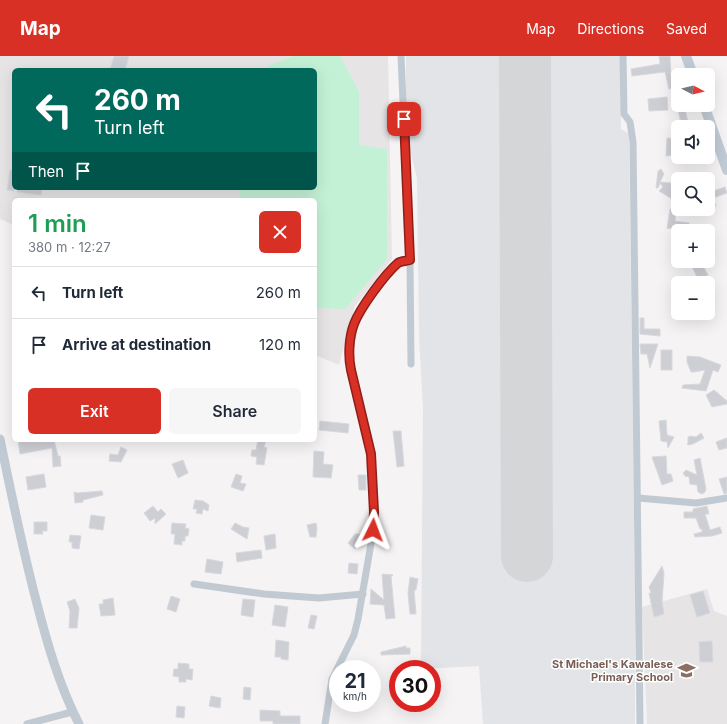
<!DOCTYPE html>
<html lang="en">
<head>
<meta charset="utf-8">
<style>
  body { margin:0; font-family:Inter,sans-serif; background:#f6f6f7; color:#1f2937; height:100vh; display:flex; flex-direction:column; font-size:15px; white-space:nowrap }
  * { box-sizing:border-box; margin:0 }
  p { font-size:13px; color:#747a83 }
  .icon { flex:none; width:22px; height:22px; fill:none; stroke:currentColor; stroke-width:2; stroke-linecap:round; stroke-linejoin:round }
  .map { position:relative; flex:1; overflow:hidden }
  .sheet { position:absolute; left:12px; top:142px; width:305px; height:244px; display:flex; flex-direction:column; background:#fff; border-radius:6px; box-shadow:0 4px 16px #0002 }
  .sheet>* { flex:none }
  .top-card { position:absolute; left:12px; top:12px; width:305px; height:122px; border-radius:6px; box-shadow:0 4px 16px #0002; background:#00695c; color:#fff; overflow:hidden }
  .needle { width:26px; rotate:97deg }
  .controls { position:absolute; left:671px; top:12px; display:grid; gap:8px }
  .controls a { display:grid; place-items:center; width:44px; height:44px; border-radius:6px; background:#fff; box-shadow:0 4px 16px #0002; font-size:20px }
  .speed { position:absolute; left:329px; top:604px; display:flex; gap:8px; font-size:20px; font-weight:700; text-align:center }
  .speed>* { display:grid; place-content:center; width:52px; height:52px; border-radius:50%; background:#fff; box-shadow:0 4px 16px #0002; line-height:1 }
  .speed small { font-size:10px; font-weight:400 }
  .speed .limit { border:6px solid #d22; background:#fff; color:#111 }
  .pin { position:absolute; display:grid; place-items:center; width:34px; height:34px; color:#fff; margin:-17px; border-radius:8px; box-shadow:0 2px 6px #0006 }
  .me { position:absolute; width:44px; margin:-22px; rotate:3deg; stroke-linejoin:round; filter:drop-shadow(0 0 3px #0008) }
  .turn { display:flex; align-items:center; gap:14px; height:84px; padding:0 16px; font-size:18px }
  .turn .icon { width:52px; height:52px; stroke-width:2.5 }
  .turn b { display:block; font-size:28px; line-height:34px }
  .then { display:flex; align-items:center; height:38px; padding:0 16px; background:#0003; gap:8px; font-size:15px }
  .round { display:grid; place-items:center; flex:none; width:42px; height:42px; border-radius:6px; background:#f6f6f7 }
  .head { display:flex; align-items:center; justify-content:space-between; height:68px; padding:0 16px }
  h1 { font-size:24px; font-weight:600; line-height:30px; color:#1e9e55 }
  .button { display:flex; gap:8px; margin-top:auto; padding:8px 16px }
  .button a { flex:1; height:46px; border-radius:6px; background:#d93025; color:#fff; font-size:16px; font-weight:600; line-height:46px; text-align:center }
  .button a+a { background:#f6f6f7; color:#1f2937 }
  ul { padding:0; list-style:none }
  li { display:flex; align-items:center; gap:12px; height:52px; padding:0 16px; border-top:1px solid #e0e1e3 }
  li div { flex:1 }
  li b { display:block; font-size:15px }
  li em { font-style:normal }
  header { display:flex; align-items:center; gap:24px; box-sizing:border-box; height:56px; padding:0 20px; background:#d93025; color:#fff }
  header strong { font-size:19px }
  nav { display:flex; gap:22px; margin-inline-start:auto; font-size:14px }
  .map>svg:first-child { display:block }
  .education { fill:#e6e4e5; fill-rule:evenodd }
  .airport { fill:#e2e4e7 }
  .green { fill:#c3f1d5 }
  .lines { fill:none; stroke-linecap:round; stroke-linejoin:round }
  .runway { stroke:#d5d6d8; stroke-width:52 }
  .building { fill:#cdcfd5; stroke:#d7d9de }
  .minor { stroke:#c1cad2; stroke-width:7 }
  .tertiary { stroke:#c1cad2; stroke-width:9 }
  .secondary { stroke:#c1cbd6; stroke-width:10 }
  .route-casing { stroke:#8d1f18; stroke-width:10 }
  .route { stroke:#d93025; stroke-width:7 }
  .labels { text-anchor:middle; stroke-width:3; stroke-linejoin:round; paint-order:stroke }
  .education-label { font-size:11px; font-weight:bold; fill:#785e54; stroke:#fff; text-anchor:end }
</style>
</head>
<body>
<header>
<strong>Map</strong>
<nav><a>Map</a><a>Directions</a><a>Saved</a></nav>
</header>
<div class="map">
<svg width="727" height="668" viewBox="0 0 727 668">
  <rect width="100%" height="100%" fill="#f5f3f3"/>
  <g class="education">
    <path d="M0,0H388L392,203L355,250L339,309L315,299V144H14V169L0,163ZM14,14H315V132H14Z"/>
    <path d="M707,533L714,555L727,560V668H647L642,551Z"/>
  </g>
  <path class="airport" d="M406,0H620L621,73L629,78L635,541V668H483L479,610L421,613L423,352L419,281L417,122L406,79Z"/>
  <path class="green" d="M294,0H340L359,36V89L387,93V203L345,253L315,252V144H240V132H315V14H268L267,10Z"/>
  <g class="lines">
    <path class="runway" d="M525,0L527,500"/>
  </g>
  <g class="building">
    <path d="M114,0H129L125,14H110Z"/>
    <path d="M659,0H670L671,20L673,19L676,31L669,33L665,16L632,20L631,13L660,8Z"/>
    <path d="M667,41L668,54L649,55L648,43Z"/>
    <path d="M685,53L689,71H682L678,54Z"/>
    <path d="M667,82L678,83V94L674,93V99L666,100Z"/>
    <path d="M661,113L664,118L660,126L671,127L672,143L659,135L663,131L660,127L658,132H656L658,115Z"/>
    <path d="M10,114H14V135L7,134Z"/>
    <path d="M708,116L710,123H691V120Z"/>
    <path d="M708,129H709L711,136L725,131L727,137L713,142L716,150L708,153Z"/>
    <path d="M18,132H42L41,139L17,136Z"/>
    <path d="M670,153H676L675,165L689,167L688,173L678,172V174L667,172Z"/>
    <path d="M690,206L703,210L708,219L698,223Z"/>
    <path d="M640,262H644V273H660V280L640,278Z"/>
    <path d="M640,288H658L650,312L647,298H641Z"/>
    <rect x="661" y="294" width="11" height="20"/>
    <path d="M687,300L700,301L721,309L718,316L713,314L706,335L682,332L683,329L700,328L705,314L694,316H691L687,306Z"/>
    <path d="M714,334L727,345V348L712,351L706,339Z"/>
    <path d="M666,364L667,379L674,381L668,392L667,386L661,385L659,365Z"/>
    <path d="M320,365L349,368L348,377L319,374Z"/>
    <path d="M393,375H401L404,410L397,411Z"/>
    <path d="M701,377L704,382L693,388L688,389L687,388L688,387V381L691,380L696,381Z"/>
    <path d="M727,382V392L719,394L716,386Z"/>
    <path d="M18,384H54L58,400H60L61,410L53,411L52,392L20,398Z"/>
    <path d="M258,384H266L264,391L267,392L264,409L256,408L257,401L251,400L252,394H256Z"/>
    <path d="M121,391L127,394L121,406L109,405L110,398L118,399Z"/>
    <path d="M314,395L324,396L323,408L333,409L331,422L313,421Z"/>
    <path d="M666,400L667,418H671L673,425L662,429L652,401Z"/>
    <path d="M700,402L706,433L705,436L702,438L698,436L697,429L690,428L689,421L685,420L683,417L686,414L697,419L694,404Z"/>
    <path d="M183,404L188,417L178,422L172,408Z"/>
    <path d="M44,418L46,431L28,434L26,421Z"/>
    <path d="M236,418L242,420L240,427L246,428L243,435L231,431Z"/>
    <path d="M358,419H366V434H359Z"/>
    <path d="M727,421V437L724,438L719,423Z"/>
    <path d="M102,435L103,439L83,444V446L75,447L74,436L77,437Z"/>
    <path d="M195,444L203,445L209,449L208,455L203,453L202,458L196,457L197,453H193Z"/>
    <path d="M153,450L158,456L161,453L166,458L155,468V462L150,465L144,457Z"/>
    <path d="M707,450L709,458H705L710,474L720,471L722,477L712,480L695,481L694,478L702,476V473H700L696,462H684V456H693V453Z"/>
    <path d="M91,459L105,461L103,474L89,472Z"/>
    <path d="M34,466H47V475H42L43,478H34Z"/>
    <path d="M172,467L186,468L185,472L189,473L188,480H185V485H182V489L174,488L175,478H171Z"/>
    <path d="M235,467L243,471L249,472L247,483L231,473Z"/>
    <path d="M316,467L317,472L316,481H310L307,469Z"/>
    <path d="M275,478L276,492L266,494L264,480Z"/>
    <path d="M355,478H362V486L355,493L348,487Z"/>
    <path d="M70,479L81,480L79,493L72,492V486H69Z"/>
    <path d="M261,494L262,502L237,506L236,497Z"/>
    <path d="M207,503L223,506L221,518L205,516Z"/>
    <path d="M349,507L358,508L357,518L348,517Z"/>
    <path d="M662,510L664,517L662,546L664,558L654,561L649,537H651L649,531Z"/>
    <path d="M382,518L393,519L391,521L395,562L386,563L384,549L370,548L371,533L384,544Z"/>
    <path d="M410,521L418,523L416,534H414L416,558H410L408,537Z"/>
    <path d="M703,535L710,557L697,561L690,539Z"/>
    <path d="M171,540L180,543L176,556L167,553Z"/>
    <path d="M113,542L115,559L101,560L99,548H103V544Z"/>
    <path d="M75,543L79,552L77,572H69L70,555L67,546Z"/>
    <path d="M243,543L255,544L253,561L241,559Z"/>
    <path d="M275,549L288,551L285,571L272,569Z"/>
    <path d="M311,559L317,560L314,573L308,572Z"/>
    <path d="M276,584L289,586L288,604L281,603V601H275Z"/>
    <path d="M712,585L713,606H700L699,586Z"/>
    <path d="M406,590V592H410V598L381,599V596Z"/>
    <path d="M178,607L189,608V613H193L192,624L186,623V626H179V621L173,620L174,613H178Z"/>
    <path d="M244,631L251,632L250,644L243,643Z"/>
    <path d="M211,640L221,642L220,652L209,650Z"/>
    <path d="M177,650L185,651L184,662L176,661Z"/>
    <path d="M260,654L280,655V660H300V668H273V665H260Z"/>
  </g>
  <g class="lines">
    <g class="minor">
      <path d="M401,0L410,204L411,308"/>
      <path d="M623,0L624,58L630,66L633,86L640,668"/>
      <path d="M638,442L696,447L727,442"/>
      <path d="M194,528L264,538L319,542L363,538"/>
      <path d="M27,668L72,656"/>
      <path d="M325,668L332,623L354,579L358,563L372,482L374,466L373,418L371,398L349,306L352,279L354,268L372,238L399,206L410,204"/>
    </g>
    <path class="tertiary" d="M0,383C11,437 22,491 36,544C47,587 59,629 79,668"/>
    <g class="secondary">
      <path d="M686,0L693,19"/>
      <path d="M704,49L727,114"/>
    </g>
  </g>
  <g class="lines">
    <defs>
      <path id="route" d="M373,474L374,456L371,398L351,314C348,300 349,281 354,268C360,252 385,218 398,207C401,205 406,205 410,204L404,63"/>
    </defs>
    <use href="#route" class="route-casing"/>
    <use href="#route" class="route"/>
  </g>
  <defs>
    <symbol id="school-bare" viewBox="-9 -9 18 18"><path d="M0-5L7-2L0 1L-7-2ZM-4 1L0 2.5L4 1V4Q0 6-4 4Z" fill="#8d6e63" stroke="#fff" stroke-width="2.5" paint-order="stroke"/></symbol>
  </defs>
  <g fill-rule="evenodd">
    <use href="#school-bare" x="674" y="602" width="25" height="25"/>
  </g>
  <g class="labels">
    <g class="education-label">
      <text x="673" y="612">St Michael's Kawalese<tspan x="673" dy="13">Primary School</tspan></text>
    </g>
  </g>
</svg>
<div class="controls">
<a><svg class="needle" viewBox="-14 -14 28 28"><path d="M0-13l5 13h-10z" fill="#e53935"/><path d="M0 13l5-13h-10z" fill="#747a83"/></svg></a>
<a><svg class="icon" aria-label="sound" viewBox="0 0 24 24"><path d="M4 9h4l5-4v14l-5-4H4zM17 9q2 3 0 6"/></svg></a>
<a><svg class="icon" aria-label="search" viewBox="0 0 24 24"><circle cx="10" cy="10" r="6"/><path d="M15 15l6 6"/></svg></a>
<a>+</a>
<a>−</a>
</div>
<div class="speed"><div>21<small>km/h</small></div><div class="limit">30</div></div>
<div class="pin" style="left:404px;top:63px;background:#d93025"><svg class="icon" aria-label="arrive" viewBox="0 0 24 24"><path d="M6 21V4h12l-3 4 3 4H6"/></svg></div>
<svg class="me" style="left:373px;top:474px" viewBox="-20 -20 40 40"><path d="M0-17L14 15 0 8-14 15z" fill="#d93025" stroke="#fff" stroke-width="4"/></svg>
<div class="top-card">
<div class="turn"><svg class="icon" aria-label="left" viewBox="0 0 24 24"><path d="M17 20v-9H6M10 6l-5 5 5 5"/></svg><div><b>260 m</b>Turn left</div></div>
<div class="then">Then<svg class="icon" aria-label="arrive" viewBox="0 0 24 24"><path d="M6 21V4h12l-3 4 3 4H6"/></svg></div>
</div>
<section class="sheet">
<div class="head"><div><h1>1 min</h1><p>380 m · 12:27</p></div><a class="round" style="background:#d93025;color:#fff"><svg class="icon" aria-label="close" viewBox="0 0 24 24"><path d="M6 6l12 12M18 6L6 18"/></svg></a></div>
<ul>
<li><svg class="icon" aria-label="left" viewBox="0 0 24 24"><path d="M17 20v-9H6M10 6l-5 5 5 5"/></svg><div><b>Turn left</b></div><em>260 m</em></li>
<li><svg class="icon" aria-label="arrive" viewBox="0 0 24 24"><path d="M6 21V4h12l-3 4 3 4H6"/></svg><div><b>Arrive at destination</b></div><em>120 m</em></li>
</ul>
<div class="button"><a>Exit</a><a>Share</a></div>
</section>
</div>
</body>
</html>
